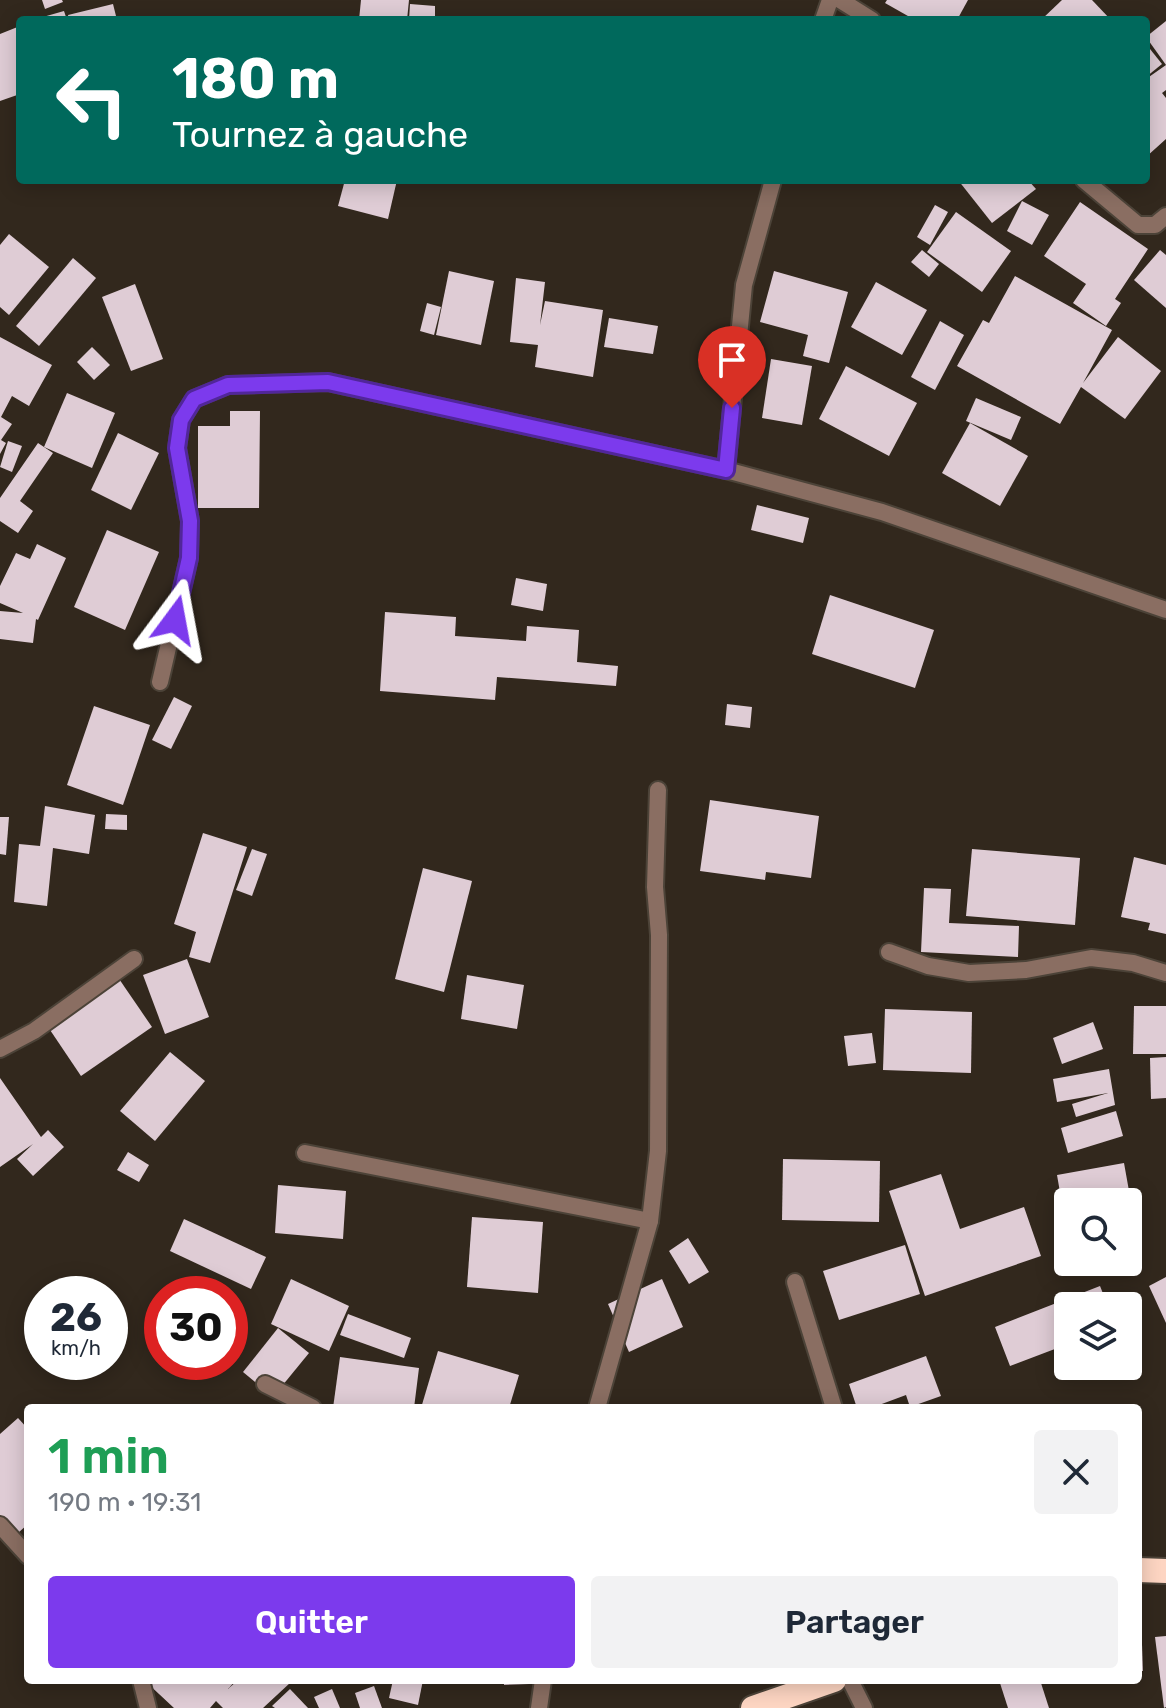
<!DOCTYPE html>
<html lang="fr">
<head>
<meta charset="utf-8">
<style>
  body { margin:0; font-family:Rubik,sans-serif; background:#f2f2f3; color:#1f2937; height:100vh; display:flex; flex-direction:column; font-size:30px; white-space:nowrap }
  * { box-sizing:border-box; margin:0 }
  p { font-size:26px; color:#747a83 }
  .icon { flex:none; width:44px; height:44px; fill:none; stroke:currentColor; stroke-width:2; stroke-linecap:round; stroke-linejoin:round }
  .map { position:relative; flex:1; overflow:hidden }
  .panel { position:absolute; left:24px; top:1404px; width:1118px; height:280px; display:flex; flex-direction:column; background:#fff; border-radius:8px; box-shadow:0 4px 20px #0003 }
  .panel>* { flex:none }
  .top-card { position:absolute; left:16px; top:16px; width:1134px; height:168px; border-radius:8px; box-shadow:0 4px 20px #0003; background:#00695c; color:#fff; overflow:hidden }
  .buttons { position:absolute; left:1054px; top:1188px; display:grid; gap:16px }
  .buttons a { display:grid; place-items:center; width:88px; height:88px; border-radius:8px; background:#fff; box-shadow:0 4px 20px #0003; font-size:40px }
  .speed { position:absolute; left:24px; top:1276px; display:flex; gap:16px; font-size:40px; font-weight:700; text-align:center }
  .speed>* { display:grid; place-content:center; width:104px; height:104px; border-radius:50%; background:#fff; box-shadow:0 4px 20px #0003; line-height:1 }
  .speed small { font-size:20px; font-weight:400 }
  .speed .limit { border:12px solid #d22; background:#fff; color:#111 }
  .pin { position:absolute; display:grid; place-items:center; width:68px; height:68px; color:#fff; margin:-82px -34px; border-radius:50% 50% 50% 0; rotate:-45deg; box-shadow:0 0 8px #0007 }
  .pin .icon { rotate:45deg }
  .me { position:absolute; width:88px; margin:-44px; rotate:13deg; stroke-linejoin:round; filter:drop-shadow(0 0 6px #0008) }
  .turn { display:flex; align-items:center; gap:28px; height:168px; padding:0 24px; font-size:36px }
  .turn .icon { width:104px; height:104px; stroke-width:2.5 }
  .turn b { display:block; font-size:56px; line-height:68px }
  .round { display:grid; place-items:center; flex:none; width:84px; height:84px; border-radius:8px; background:#f2f2f3 }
  .summary { display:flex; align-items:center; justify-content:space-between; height:136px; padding:0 24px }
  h1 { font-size:48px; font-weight:600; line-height:60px; color:#1e9e55 }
  .primary-button { display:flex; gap:16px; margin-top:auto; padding:16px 24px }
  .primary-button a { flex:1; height:92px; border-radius:8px; background:#7c3aed; color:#fff; font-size:32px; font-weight:600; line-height:92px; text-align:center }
  .primary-button a+a { background:#f2f2f3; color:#1f2937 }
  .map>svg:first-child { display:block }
  .building { fill:#dfccd5 }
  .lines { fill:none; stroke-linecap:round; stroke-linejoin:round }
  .street-casing { stroke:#4c4338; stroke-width:20 }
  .highway-casing { stroke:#4c4338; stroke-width:28 }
  .street { stroke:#8a6e62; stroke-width:16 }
  .highway { stroke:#fdd5c2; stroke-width:24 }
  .route-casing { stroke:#51269a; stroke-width:20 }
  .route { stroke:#7c3aed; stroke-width:14 }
</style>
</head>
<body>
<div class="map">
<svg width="1166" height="1708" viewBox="0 0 1166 1708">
  <rect width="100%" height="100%" fill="#32281d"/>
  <g class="building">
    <path d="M42,0H62L63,2L45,9Z"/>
    <path d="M361,0H409L407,20H359Z"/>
    <path d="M887,0H968L957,20H915L885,3Z"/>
    <path d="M1062,0H1092L1111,20H1041Z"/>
    <path d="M113,4L117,20H69L68,15Z"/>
    <path d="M410,4L435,6V20H409Z"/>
    <path d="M64,11L67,20H36V19Z"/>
    <path d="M1166,21V65L1146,37Z"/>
    <path d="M20,26V94L0,101V34Z"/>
    <path d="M1146,44L1162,64L1146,77Z"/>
    <path d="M1166,65V90L1162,93L1166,98V139L1146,157V79Z"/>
    <path d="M345,180H397L388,219L338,206Z"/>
    <path d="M958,180H1028L1036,189L992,223Z"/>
    <path d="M1022,201L1049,215L1032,245L1007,231Z"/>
    <path d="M1080,202L1148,249L1115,299L1121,303L1106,326L1073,303L1086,284L1044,256Z"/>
    <path d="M935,205L948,212L930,245L917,237Z"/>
    <path d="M956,212L1011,251L982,292L927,252Z"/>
    <path d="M9,234L49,267L9,315L0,307V245Z"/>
    <path d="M922,250L939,264L929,277L911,262Z"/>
    <path d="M1160,250L1166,255V308L1134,280Z"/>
    <path d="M73,258L96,278L39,346L16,326Z"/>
    <path d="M449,271L494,281L481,345L436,335Z"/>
    <path d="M774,271L848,292L829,363L803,356L808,335L760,322Z"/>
    <path d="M1015,276L1112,330L1083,383L1118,337L1161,371L1125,419L1081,387L1060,424L957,366L983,320L989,323Z"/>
    <path d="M516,278L545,282L540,325L545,301L603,310L593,377L535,367L538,345L510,342Z"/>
    <path d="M876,282L927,310L902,355L851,327Z"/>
    <path d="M135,284L163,359L131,371L102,297Z"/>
    <path d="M427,303L441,307L434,335L420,331Z"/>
    <path d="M609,318L658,326L653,354L604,347Z"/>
    <path d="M940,321L964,335L935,390L911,377Z"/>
    <path d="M0,337L52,365L29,406L12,396L1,417L12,424L1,440L6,443L0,454Z"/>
    <path d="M92,347L110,365L94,380L77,362Z"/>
    <path d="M771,359L812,366L802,425L762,418Z"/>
    <path d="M846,366L917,403L889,456L819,419Z"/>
    <path d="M67,393L115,413L92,468L44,447Z"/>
    <path d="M976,398L1021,417L1011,440L966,421Z"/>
    <path d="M230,411H260L259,508H198V426H230Z"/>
    <path d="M970,423L1028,456L1000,506L942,473Z"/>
    <path d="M118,433L159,453L131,510L91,490Z"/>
    <path d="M8,441L22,446L12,472L0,467Z"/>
    <path d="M38,443L53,453L20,501L33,511L18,533L0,521V498Z"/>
    <path d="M757,505L809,518L803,543L751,530Z"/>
    <path d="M107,530L159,552L125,630L74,607Z"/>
    <path d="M37,544L66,558L38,620L36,619L33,643L0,639V611L23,613L0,603V586L16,553L30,559Z"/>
    <path d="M516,578L547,584L543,611L511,605Z"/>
    <path d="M830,595L934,630L915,688L812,654Z"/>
    <path d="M385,612L456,617L455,636L526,641L527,626L579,630L577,662L618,666L616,686L497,677L495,700L380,691Z"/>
    <path d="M174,697L192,706L171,749L152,740Z"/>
    <path d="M727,704L752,707L750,728L725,725Z"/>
    <path d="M94,706L150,725L123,805L67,785Z"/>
    <path d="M710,800L819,816L811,878L766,872L765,880L700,871Z"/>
    <path d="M45,806L95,815L89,854L53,848L47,906L14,902L19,844L40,846Z"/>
    <path d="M106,814L127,815V830L105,829Z"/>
    <path d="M0,817H9L6,855L0,854Z"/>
    <path d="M203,833L247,847L210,963L189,957L196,932L174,924Z"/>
    <path d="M252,849L267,854L252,896L236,890Z"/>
    <path d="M972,849L1080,858L1075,925L966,916Z"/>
    <path d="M1134,857L1166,865V934L1148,930L1150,923L1121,917Z"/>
    <path d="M423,868L472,881L444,992L395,979Z"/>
    <path d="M924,888L951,889L949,923L1019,926L1018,957L921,952Z"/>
    <path d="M187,959L209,1017L165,1034L143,975Z"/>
    <path d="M115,973L152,1027L81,1076L44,1021Z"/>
    <path d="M467,975L524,985L517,1029L461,1019Z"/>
    <path d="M1134,1006H1166V1054H1133Z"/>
    <path d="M885,1009L972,1012L971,1073L883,1070Z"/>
    <path d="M1093,1022L1103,1049L1062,1064L1053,1038Z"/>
    <path d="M872,1033L876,1063L848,1066L844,1036Z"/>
    <path d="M170,1052L205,1081L155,1141L120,1111Z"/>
    <path d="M1166,1057V1098L1151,1099L1150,1058Z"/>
    <path d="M1109,1069L1115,1105L1076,1117L1072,1104L1108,1093L1057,1102L1053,1079Z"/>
    <path d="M0,1078L41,1137L48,1130L64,1147L33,1176L17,1159L33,1144L0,1167Z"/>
    <path d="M1116,1111L1123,1136L1068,1153L1061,1128Z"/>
    <path d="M128,1152L149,1165L139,1182L117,1170Z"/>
    <path d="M783,1159L880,1161L879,1222L782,1220Z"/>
    <path d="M1124,1163L1138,1241L1128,1242V1202H1068L1066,1227L1057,1175Z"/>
    <path d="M941,1174L960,1229L1024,1207L1041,1256L925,1296L889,1191Z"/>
    <path d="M278,1185L346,1191L343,1239L275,1233Z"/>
    <path d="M472,1217L543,1222L538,1293L467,1287Z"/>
    <path d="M184,1219L266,1257L251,1289L170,1251Z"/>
    <path d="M688,1238L709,1272L689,1284L669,1251Z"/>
    <path d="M905,1245L920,1294L839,1320L823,1271Z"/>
    <path d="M1166,1277V1323L1149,1286Z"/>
    <path d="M291,1279L349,1306L329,1351L271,1324Z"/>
    <path d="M662,1279L683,1327L629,1352L608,1304Z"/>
    <path d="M1100,1286L1108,1306H1068V1344L1010,1366L995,1327Z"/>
    <path d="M348,1314L411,1338L404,1358L340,1335Z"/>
    <path d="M278,1328L309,1353L273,1397L243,1372Z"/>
    <path d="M438,1351L519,1375L509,1408H421Z"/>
    <path d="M926,1356L941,1396L910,1407L906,1395L871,1408H857L849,1384Z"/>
    <path d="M340,1357L419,1368L414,1408H333Z"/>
    <path d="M18,1418L28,1429V1524L8,1542L0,1533V1434Z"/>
    <path d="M1138,1618H1141L1143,1671H1138Z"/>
    <path d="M1166,1636V1707L1164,1708L1155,1637Z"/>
    <path d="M144,1680H236L228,1689L238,1680H289L291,1682L263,1708H223L216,1701L210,1708H174Z"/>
    <path d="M393,1680H423L418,1705L389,1698Z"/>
    <path d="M504,1680H529V1684L504,1685Z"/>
    <path d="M999,1680H1040L1049,1708H1008Z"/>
    <path d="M374,1686L382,1708H360L355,1693Z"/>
    <path d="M290,1689L308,1708H275L272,1706Z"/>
    <path d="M332,1689L340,1708H319L314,1697Z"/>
  </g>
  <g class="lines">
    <defs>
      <g id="street">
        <path d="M840,0L872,20"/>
        <path d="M823,20L830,0"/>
        <path d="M1084,180L1138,225H1155L1166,216"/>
        <path d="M726,470L744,285L773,180"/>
        <path d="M160,682L189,558L190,521L177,448L181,420L194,399L228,385L328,382L726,470L882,512L1166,610"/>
        <path d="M889,952L928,966L969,973L1026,970L1091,958L1133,963L1166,973"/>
        <path d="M0,1049L34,1031L134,959"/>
        <path d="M305,1153L650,1221"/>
        <path d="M795,1282L834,1408"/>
        <path d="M265,1384L313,1408"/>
        <path d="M597,1408L650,1221L658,1151L659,935L655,887L658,790"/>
        <path d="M0,1525L28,1556"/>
        <path d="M141,1680L148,1708"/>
        <path d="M850,1680L864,1708"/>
        <path d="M539,1708L543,1680"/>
      </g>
      <g id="highway">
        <path d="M1138,1570L1166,1571"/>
        <path d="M753,1708L834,1680"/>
      </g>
    </defs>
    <use href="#street" class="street-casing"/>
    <use href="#highway" class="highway-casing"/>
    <use href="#street" class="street"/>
    <use href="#highway" class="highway"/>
  </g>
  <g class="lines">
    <defs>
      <path id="route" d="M175,620L189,558L190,521L177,448L181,420L194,399L228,385L328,382L726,470L732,408"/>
    </defs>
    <use href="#route" class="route-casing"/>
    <use href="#route" class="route"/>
  </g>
</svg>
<div class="buttons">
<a><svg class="icon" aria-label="search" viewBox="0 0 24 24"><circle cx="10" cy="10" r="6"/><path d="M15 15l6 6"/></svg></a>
<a><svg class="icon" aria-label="layers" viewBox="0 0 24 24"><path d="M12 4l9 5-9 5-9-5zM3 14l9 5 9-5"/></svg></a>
</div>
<div class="speed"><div>26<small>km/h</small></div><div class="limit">30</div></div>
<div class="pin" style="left:732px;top:408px;background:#d93025"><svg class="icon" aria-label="arrive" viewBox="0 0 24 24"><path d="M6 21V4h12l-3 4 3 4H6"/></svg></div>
<svg class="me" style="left:175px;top:620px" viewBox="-20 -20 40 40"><path d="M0-17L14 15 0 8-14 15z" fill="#7c3aed" stroke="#fff" stroke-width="4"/></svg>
<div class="top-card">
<div class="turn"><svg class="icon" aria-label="left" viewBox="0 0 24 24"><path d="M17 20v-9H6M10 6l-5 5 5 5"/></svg><div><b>180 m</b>Tournez à gauche</div></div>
</div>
<section class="panel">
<div class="summary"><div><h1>1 min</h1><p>190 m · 19:31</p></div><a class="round"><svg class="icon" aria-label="close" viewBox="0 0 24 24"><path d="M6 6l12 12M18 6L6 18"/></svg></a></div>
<div class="primary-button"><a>Quitter</a><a>Partager</a></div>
</section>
</div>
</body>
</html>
